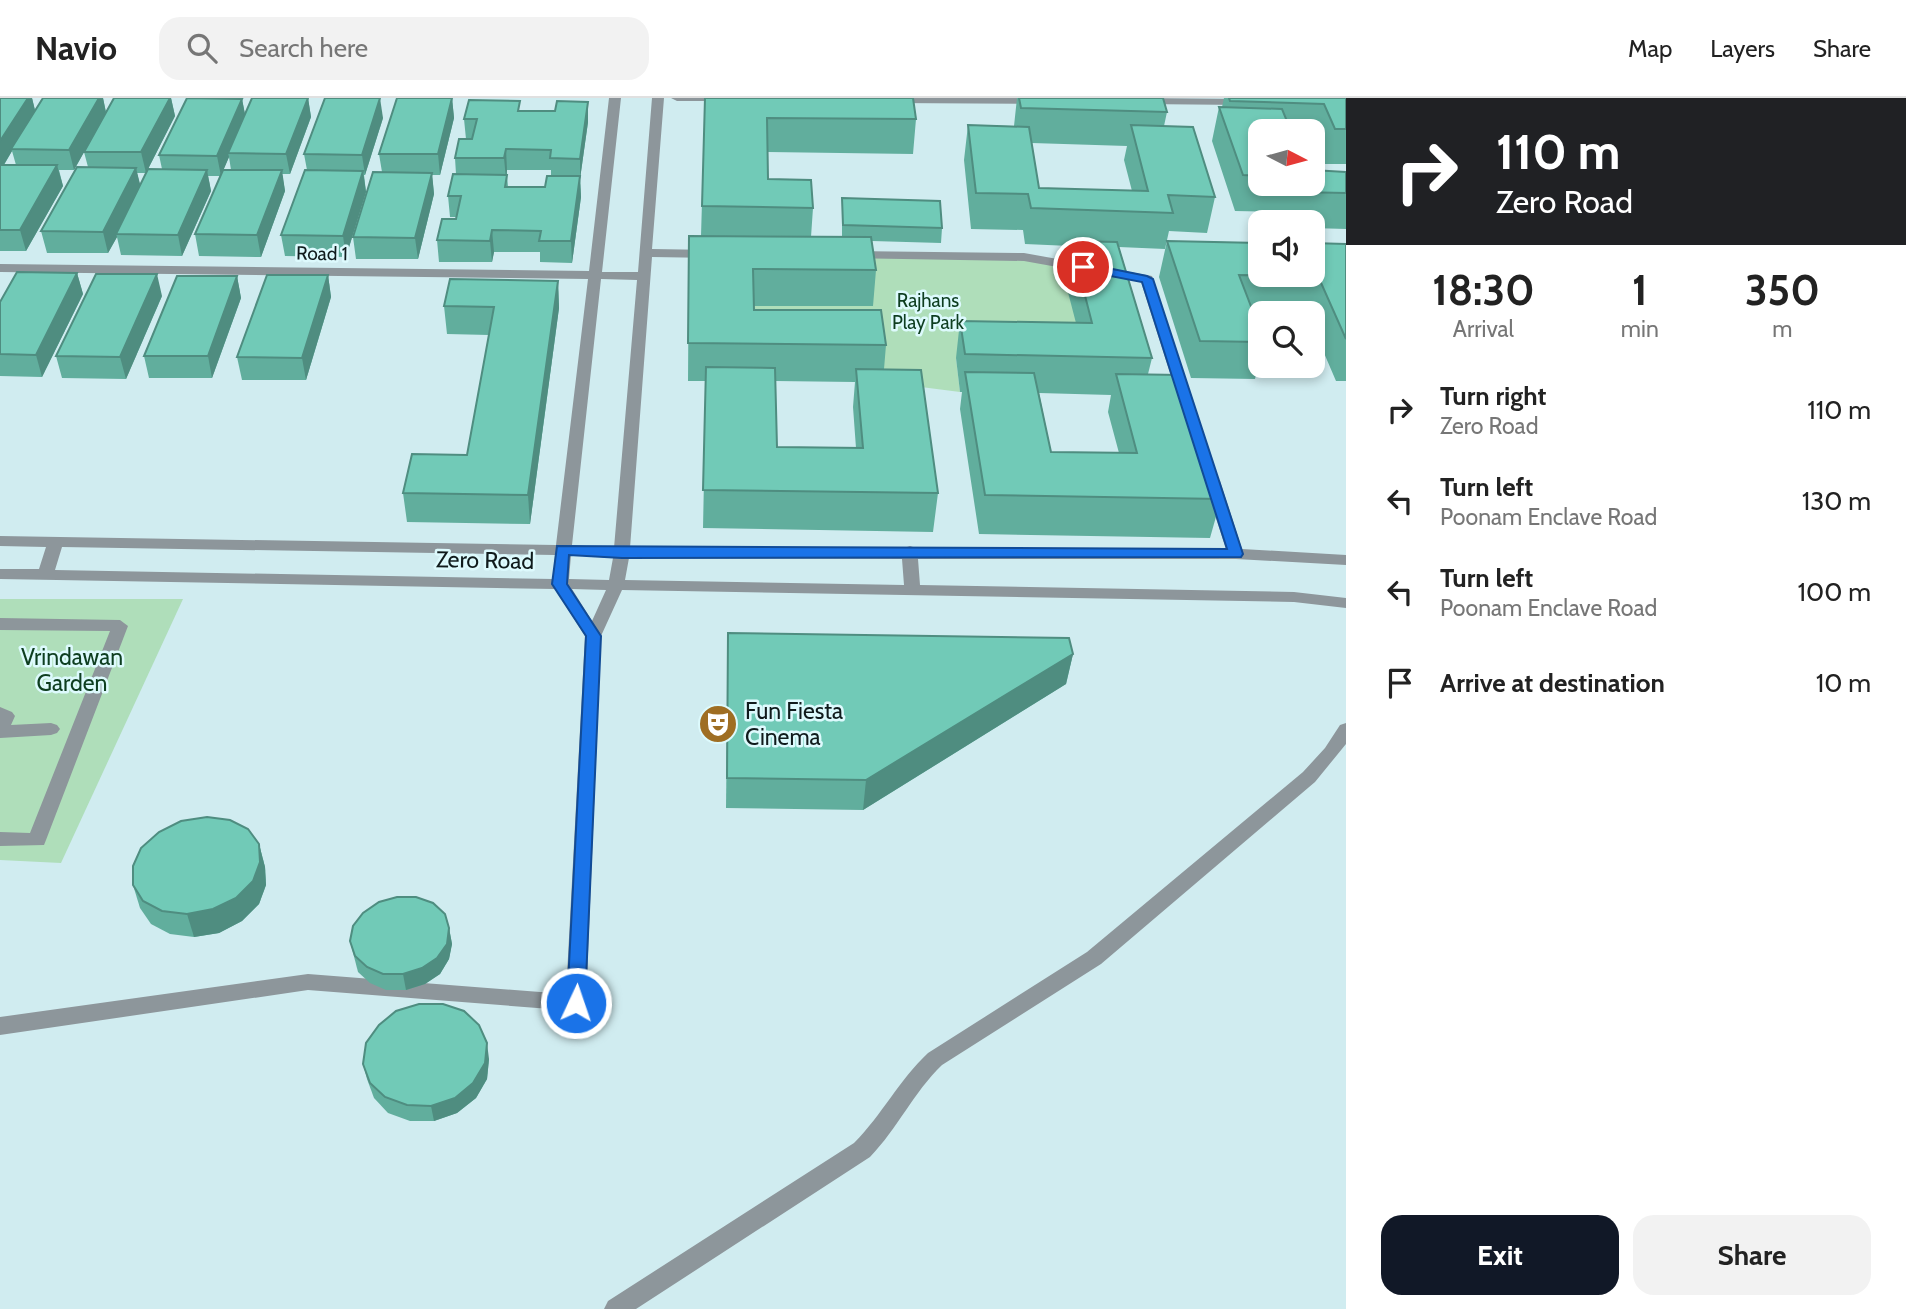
<!DOCTYPE html>
<html lang="en">
<head>
<meta charset="utf-8">
<style>
  body { margin:0; font-family:Cabin,sans-serif; background:#f2f2f2; color:#222; height:100vh; display:flex; flex-direction:column; font-size:26px; white-space:nowrap }
  * { box-sizing:border-box; margin:0 }
  p { font-size:23px; color:#767676 }
  .icon { flex:none; width:38px; height:38px; fill:none; stroke:currentColor; stroke-width:2; stroke-linecap:round; stroke-linejoin:round }
  .map { position:relative; flex:1; overflow:hidden }
  .details { display:flex; flex-direction:column; background:#fff; width:560px }
  .details>* { flex:none }
  .top-card { background:#202124; color:#fff; overflow:hidden }
  .needle { width:46px; rotate:96deg }
  .tools { position:absolute; left:1248px; top:21px; display:grid; gap:14px }
  .tools a { display:grid; place-items:center; width:77px; height:77px; border-radius:14px; background:#fff; box-shadow:0 4px 10px #0003; font-size:35px }
  .pin { position:absolute; display:grid; place-items:center; width:60px; height:60px; color:#fff; margin:-30px; border:4px solid #fff; border-radius:50%; box-shadow:0 2px 7px #0007 }
  .me { position:absolute; width:77px; margin:-38px; rotate:3deg; stroke-linejoin:round; filter:drop-shadow(0 0 5px #0008) }
  .turn { display:flex; align-items:center; gap:24px; height:147px; padding:0 35px; font-size:32px }
  .turn .icon { width:91px; height:91px; stroke-width:2.5 }
  .turn b { display:block; font-size:49px; line-height:60px }
  .eta { display:flex; justify-content:space-evenly; align-items:center; height:119px; text-align:center }
  .eta b { font-size:42px; font-weight:700; line-height:49px }
  .action { display:flex; gap:14px; margin-top:auto; padding:14px 35px }
  .action a { flex:1; height:80px; border-radius:21px; background:#111827; color:#fff; font-size:28px; font-weight:700; line-height:80px; text-align:center }
  .action a+a { background:#f2f2f2; color:#222 }
  ul { padding:0; list-style:none }
  li { display:flex; align-items:center; gap:21px; height:91px; padding:0 35px }
  li div { flex:1 }
  li b { display:block; font-size:26px }
  li em { font-style:normal }
  header { display:flex; align-items:center; gap:42px; box-sizing:border-box; height:98px; padding:0 35px; background:#fff; border-bottom:2px solid #e0e0e0 }
  header strong { font-size:33px }
  nav { display:flex; gap:38px; margin-inline-start:auto; font-size:24px }
  .search { width:490px; height:63px; background:#f2f2f2; display:flex; align-items:center; gap:18px; box-sizing:border-box; padding:0 24px; border-radius:21px; color:#767676; font-size:26px }
  main { display:flex; flex:1; min-height:0 }
  .map>svg:first-child { display:block }
  .green { fill:#afdeba }
  .lines { fill:none; stroke-linecap:round; stroke-linejoin:round }
  .minor { fill:#8d969b; fill-rule:evenodd }
  .wall { fill:#61ae9d; fill-rule:evenodd }
  .shaded-wall { fill:#4f8d80 }
  .building { fill:#71cab7; stroke:#4f8d80; stroke-width:2 }
  .route { fill:#1a73e8; stroke:#114b97; stroke-width:2 }
  .labels { text-anchor:middle; stroke-width:5; stroke-linejoin:round; paint-order:stroke }
  .far-street-label { font-size:19px; fill:#101b1c; stroke:#ddfafd }
  .far-park-label { font-size:19px; fill:#0e3e20; stroke:#ddfafd }
  .street-label { font-size:23px; fill:#101b1c; stroke:#ddfafd }
  .park-label { font-size:23px; fill:#0e3e20; stroke:#ddfafd }
  .poi-label { font-size:23px; fill:#101b1c; stroke:#ddfafd; text-anchor:start }
</style>
</head>
<body>
<header>
<strong>Navio</strong>
<div class="search"><svg class="icon" aria-label="search" viewBox="0 0 24 24"><circle cx="10" cy="10" r="6"/><path d="M15 15l6 6"/></svg>Search here</div>
<nav><a>Map</a><a>Layers</a><a>Share</a></nav>
</header>
<main>
<div class="map">
<svg width="1346" height="1211" viewBox="0 0 1346 1211">
  <rect width="100%" height="100%" fill="#d0ecf0"/>
  <g class="green">
    <path d="M870,157L1024,159L1083,169L1085,263L956,260L960,294L882,284L753,249L751,208H872Z"/>
    <path d="M0,501H183L61,765L0,762Z"/>
  </g>
  <g class="lines">
    <g class="minor">
      <path d="M609,0H621L602,174H638L652,0H664L652,151L714,152L720,156L714,160L652,159L630,450H904L910,448L916,450L1226,451L1204,383L1212,378L1220,383L1242,451L1346,457V467L1236,461H918L920,487L1294,494L1346,500V510L1294,504L622,492L601,538L586,905L583,911L576,913L308,892L0,937V919L308,876L566,896L585,538L555,491L0,481V471H39L46,449L0,448V438L556,447L588,181L0,174V166L589,173ZM601,181L637,182L614,450L572,447ZM62,449L555,457L553,481L55,472ZM571,457L613,460L609,482L569,481ZM629,460L902,461L904,487L625,482ZM572,491L606,492L592,523Z"/>
      <path d="M671,0H733L727,3H677Z"/>
      <path d="M887,0H1044L1048,3L1042,6L891,5L887,4Z"/>
      <path d="M1138,0L1245,1L1251,4L1245,7L1140,6L1134,3Z"/>
      <path d="M850,153L1024,155L1152,178L1192,300L1185,304L1178,300L1141,184L1024,163L845,160L844,157Z"/>
      <path d="M0,520L120,522L128,528L46,742L44,747L0,748V734L30,735L110,533L0,532Z"/>
      <path d="M0,609L12,614L15,618L11,627L51,625L57,627L60,631L57,635L51,637L0,640Z"/>
      <path d="M1346,625V646L1315,684L1101,866L942,967C913,995 898,1030 870,1059L636,1211H604L608,1203L854,1045C882,1017 899,982 928,955L1087,854L1303,674L1325,650L1340,627Z"/>
    </g>
  </g>
  <g class="wall">
    <path d="M0,0H32L35,13L43,0H103L106,14L114,0H171L175,18L148,71H162L159,57L242,1L245,17L252,0H308L311,19L290,76H282L285,93L261,159L199,158L195,136L220,78H208L211,93L182,158L121,157L117,139L108,155H47L41,133L88,69L84,54L74,72H59L63,88L26,153H0ZM12,53L16,67H4ZM229,59L231,72H223ZM137,75H146L140,87Z"/>
    <path d="M452,0L454,20L440,77H432L434,96L418,161H356L353,139L382,74L379,56Z"/>
    <path d="M705,0L916,21L913,56L768,54V81L813,110L811,139H842V100L942,130L941,145L872,143L876,172L873,208H754V212L886,247L884,271L938,395L933,434L703,430L706,283H688L689,138H701ZM775,283L855,284L853,309L856,350L777,349Z"/>
    <path d="M1017,0H1163L1167,14L1164,28L1215,99L1207,135L1169,133L1165,151L1119,149L1152,260L1148,276L1221,401L1210,440L979,436L960,311L962,294H960L956,260L960,223L1076,225L1064,179L1070,148L1025,146L1023,132L971,131L964,62L968,27L1014,28ZM1032,45L1127,48L1124,62L1132,93L1039,90ZM1039,295L1111,297L1108,314L1119,355L1051,354Z"/>
    <path d="M1224,0H1346V66H1325L1315,40H1312V33H1260V86H1312L1346,74V131L1312,130V124H1285L1281,114L1235,113L1212,43L1219,9H1222Z"/>
    <path d="M588,4V24L580,81L581,99L572,165L540,164V154H494L492,164H439L437,142L456,121V119H450L448,98L456,76L455,60L466,41L464,21L520,13H555ZM507,72H551V78L545,89H508L507,77Z"/>
    <path d="M383,20L365,77H364L366,94L346,159L285,158L281,137L307,72L304,56Z"/>
    <path d="M1167,143L1346,146V283H1336L1312,227V215L1253,214L1260,232V261L1255,281L1191,280L1159,179Z"/>
    <path d="M77,175L83,196L42,279L0,278V204Z"/>
    <path d="M328,177L331,199L306,282H242L237,259Z"/>
    <path d="M237,178L241,200L212,280H149L144,258Z"/>
    <path d="M558,183L559,210L530,426L407,424L403,395L467,357L489,237L447,236L444,208Z"/>
    <path d="M162,198L126,281L62,280L56,258Z"/>
    <path d="M728,535L1073,556L1066,586L863,712L726,710Z"/>
    <path d="M259,746L265,769L266,787L259,806L242,823L219,835L194,839L170,836L151,826L140,810L133,787Z"/>
    <path d="M449,830L452,846L449,861L440,876L425,886L406,892H386L370,885L358,874L350,843Z"/>
    <path d="M489,961L487,981L476,1000L457,1015L434,1023H410L388,1015L374,1000L367,981L363,966Z"/>
  </g>
  <g class="shaded-wall">
    <path d="M28,0H32L36,16L11,51L12,53L0,73V43Z"/>
    <path d="M99,0H103L106,15L74,72L69,52Z"/>
    <path d="M170,0H171L175,18L146,75L141,54Z"/>
    <path d="M308,0L311,19L290,76L286,56Z"/>
    <path d="M380,0L383,20L365,77L362,57Z"/>
    <path d="M452,0L454,20L440,77L438,56Z"/>
    <path d="M242,1L246,21L228,55L229,59L221,78L217,58Z"/>
    <path d="M588,4V24L580,81V61Z"/>
    <path d="M506,51L507,72L506,81L504,60Z"/>
    <path d="M57,67L63,88L26,153L20,132Z"/>
    <path d="M136,70L141,90L116,136L117,139L108,155L103,134Z"/>
    <path d="M207,72L211,93L182,158L178,137Z"/>
    <path d="M282,72L285,93L261,159L257,137Z"/>
    <path d="M363,73L366,94L346,159L343,138Z"/>
    <path d="M432,75L434,96L418,161L415,140Z"/>
    <path d="M580,78L581,99L572,165L571,143Z"/>
    <path d="M492,132L494,154L492,164L490,143Z"/>
    <path d="M77,175L83,196L42,279L36,257Z"/>
    <path d="M157,176L162,198L126,281L120,259Z"/>
    <path d="M328,177L331,199L306,282L302,260Z"/>
    <path d="M237,178L241,200L212,280L208,258Z"/>
    <path d="M558,183L559,210L530,426L528,397Z"/>
    <path d="M1073,556L1066,586L863,712L866,682Z"/>
    <path d="M259,746L265,769L266,787L259,806L242,823L219,835L194,839L187,816Z"/>
    <path d="M449,830L452,846L449,861L440,876L425,886L406,892L403,876Z"/>
    <path d="M487,945L489,961L487,981L476,1000L457,1015L434,1023L431,1008Z"/>
  </g>
  <g class="building">
    <path d="M0,0H28L0,43Z"/>
    <path d="M43,0H99L69,52L11,51Z"/>
    <path d="M114,0H170L141,54H84Z"/>
    <path d="M187,0L242,1L217,58L159,57Z"/>
    <path d="M252,0H308L286,56L228,55Z"/>
    <path d="M325,0H380L362,57L304,56Z"/>
    <path d="M397,0H452L438,56H379Z"/>
    <path d="M705,0H913L916,21L767,20L768,81L811,82L813,110L702,108Z"/>
    <path d="M1019,0H1163L1167,14L1021,10Z"/>
    <path d="M1229,0H1346V31H1335L1324,6L1230,3Z"/>
    <path d="M469,2L520,3L518,13H555L557,3L588,4L580,61L550,60L551,52L506,51L504,60H455L459,41H472L477,21H464Z"/>
    <path d="M1219,9L1282,11L1291,33H1260V78L1243,77Z"/>
    <path d="M968,27L1029,29L1039,90L1148,93L1131,27L1193,29L1215,99L1168,97L1173,115L1031,110L1028,96L976,95Z"/>
    <path d="M0,67H57L20,132H0Z"/>
    <path d="M77,69L136,70L103,134L41,133Z"/>
    <path d="M148,71L207,72L178,137L116,136Z"/>
    <path d="M223,72H282L257,137L195,136Z"/>
    <path d="M305,72L363,73L343,138L281,137Z"/>
    <path d="M1312,72L1346,74V95L1296,94L1293,86H1312Z"/>
    <path d="M373,74L432,75L415,140L353,139Z"/>
    <path d="M453,76L507,77L505,89H545L547,78H580L571,143H539L541,133L492,132L490,143L437,142L442,121H456L461,98H448Z"/>
    <path d="M842,100L940,103L942,130L843,127Z"/>
    <path d="M689,138L871,139L876,172L753,171L754,212H881L886,247L688,245Z"/>
    <path d="M1071,143L1117,144L1152,260L965,256L960,223L1092,225Z"/>
    <path d="M1167,143L1260,145V177H1312V145L1346,146V241L1318,178L1239,177L1260,232V244L1200,243Z"/>
    <path d="M17,174L77,175L36,257L0,256V204Z"/>
    <path d="M96,176H157L120,259L56,258Z"/>
    <path d="M267,177H328L302,260L237,259Z"/>
    <path d="M177,178H237L208,258H144Z"/>
    <path d="M450,181L558,183L528,397L403,395L412,356L467,357L494,209L444,208Z"/>
    <path d="M706,269L775,270L777,349L863,350L856,271L921,272L938,395L703,392Z"/>
    <path d="M965,274L1034,275L1051,354L1137,355L1116,276L1181,277L1221,401L985,397Z"/>
    <path d="M728,535L1069,540L1073,556L866,682L727,680Z"/>
    <path d="M207,719L230,722L248,731L259,746L260,764L253,783L236,800L213,811L187,816L162,813L143,803L133,787V768L141,750L159,734L181,723Z"/>
    <path d="M397,799H416L433,805L445,816L449,830L447,846L437,860L422,870L403,876H383L367,869L355,858L350,843L353,828L363,815L379,804Z"/>
    <path d="M419,906H443L464,913L479,927L487,945L485,965L473,985L455,1000L431,1008L407,1007L385,999L370,985L363,966L366,945L379,927L396,913Z"/>
  </g>
  <path class="route" d="M1083,165L1147,178L1153,181L1243,456L1241,459L622,460L569,457L567,486L601,538L585,905L583,911L576,913L569,911L567,905L586,538L552,486L557,448L1227,451L1142,184L1079,172V167Z"/>
  <defs>
    <symbol id="theatre-disc" viewBox="-11 -11 22 22"><circle r="9.5" fill="#9f6e23" stroke="#ddfafd"/><path d="M-5-5.5Q0-4 5-5.5V0Q5 5 0 6Q-5 5-5 0ZM-3.3-2.5H-1v1.5H-3.3ZM1-2.5H3.3v1.5H1ZM-2.8 1Q0 5.5 2.8 1Z" fill="#fff"/></symbol>
  </defs>
  <g fill-rule="evenodd">
    <use href="#theatre-disc" x="696" y="604" width="44" height="44"/>
  </g>
  <g class="labels">
    <g class="far-street-label">
      <text transform="translate(322 155) rotate(1)" y="7">Road 1</text>
    </g>
    <g class="far-park-label">
      <text x="928" y="209">Rajhans<tspan x="928" dy="22">Play Park</tspan></text>
    </g>
    <g class="street-label">
      <text transform="translate(485 462) rotate(1)" y="8">Zero Road</text>
    </g>
    <g class="park-label">
      <text x="72" y="567">Vrindawan<tspan x="72" dy="26">Garden</tspan></text>
    </g>
    <g class="poi-label">
      <text x="745" y="621">Fun Fiesta<tspan x="745" dy="26">Cinema</tspan></text>
    </g>
  </g>
</svg>
<div class="tools">
<a><svg class="needle" viewBox="-14 -14 28 28"><path d="M0-13l5 13h-10z" fill="#e53935"/><path d="M0 13l5-13h-10z" fill="#767676"/></svg></a>
<a><svg class="icon" aria-label="sound" viewBox="0 0 24 24"><path d="M4 9h4l5-4v14l-5-4H4zM17 9q2 3 0 6"/></svg></a>
<a><svg class="icon" aria-label="search" viewBox="0 0 24 24"><circle cx="10" cy="10" r="6"/><path d="M15 15l6 6"/></svg></a>
</div>
<div class="pin" style="left:1083px;top:169px;background:#d93025"><svg class="icon" aria-label="arrive" viewBox="0 0 24 24"><path d="M6 21V4h12l-3 4 3 4H6"/></svg></div>
<svg class="me" style="left:576px;top:905px" viewBox="-20 -20 40 40"><circle r="17" fill="#1a73e8" stroke="#fff" stroke-width="3"/><path d="M0-11L8 9 0 5-8 9z" fill="#fff"/></svg>
</div>
<section class="details">
<div class="top-card">
<div class="turn"><svg class="icon" aria-label="right" viewBox="0 0 24 24"><path d="M7 20v-9h11M14 6l5 5-5 5"/></svg><div><b>110 m</b>Zero Road</div></div>
</div>
<div class="eta">
<div><b>18:30</b><p>Arrival</p></div>
<div><b>1</b><p>min</p></div>
<div><b>350</b><p>m</p></div>
</div>
<ul>
<li><svg class="icon" aria-label="right" viewBox="0 0 24 24"><path d="M7 20v-9h11M14 6l5 5-5 5"/></svg><div><b>Turn right</b><p>Zero Road</p></div><em>110 m</em></li>
<li><svg class="icon" aria-label="left" viewBox="0 0 24 24"><path d="M17 20v-9H6M10 6l-5 5 5 5"/></svg><div><b>Turn left</b><p>Poonam Enclave Road</p></div><em>130 m</em></li>
<li><svg class="icon" aria-label="left" viewBox="0 0 24 24"><path d="M17 20v-9H6M10 6l-5 5 5 5"/></svg><div><b>Turn left</b><p>Poonam Enclave Road</p></div><em>100 m</em></li>
<li><svg class="icon" aria-label="arrive" viewBox="0 0 24 24"><path d="M6 21V4h12l-3 4 3 4H6"/></svg><div><b>Arrive at destination</b></div><em>10 m</em></li>
</ul>
<div class="action"><a>Exit</a><a>Share</a></div>
</section>
</main>
</body>
</html>
